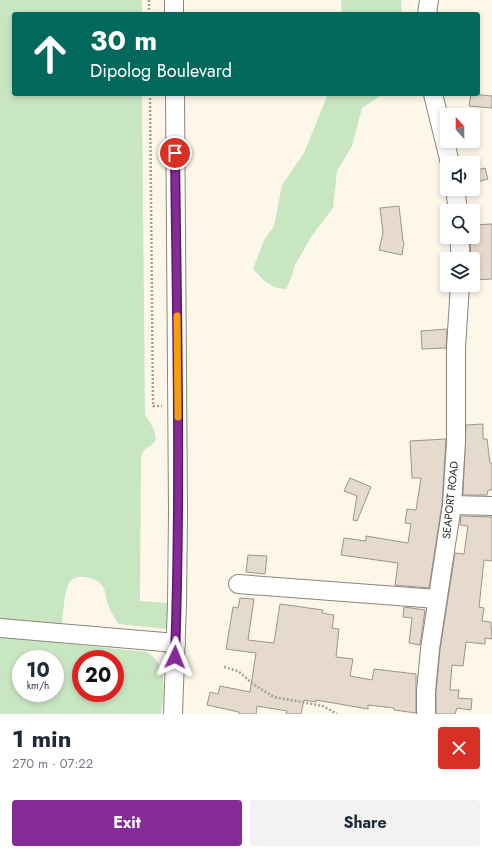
<!DOCTYPE html>
<html lang="en">
<head>
<meta charset="utf-8">
<style>
  body { margin:0; font-family:Jost,sans-serif; background:#f2f2f3; color:#1f2937; height:100vh; display:flex; flex-direction:column; font-size:15px; white-space:nowrap }
  * { box-sizing:border-box; margin:0 }
  p { font-size:13px; color:#747a83 }
  .icon { flex:none; width:22px; height:22px; fill:none; stroke:currentColor; stroke-width:2; stroke-linecap:round; stroke-linejoin:round }
  .map { position:relative; height:714px; overflow:hidden }
  .sheet { display:flex; flex-direction:column; background:#fff; flex:1 }
  .sheet>* { flex:none }
  .guide { position:absolute; left:12px; top:12px; width:468px; height:84px; border-radius:4px; box-shadow:0 2px 6px #0003; background:#00695c; color:#fff; overflow:hidden }
  .needle { width:26px; rotate:339deg }
  .fabs { position:absolute; left:440px; top:108px; display:grid; gap:8px }
  .fabs a { display:grid; place-items:center; width:40px; height:40px; border-radius:4px; background:#fff; box-shadow:0 2px 6px #0003; font-size:20px }
  .speed { position:absolute; left:12px; top:650px; display:flex; gap:8px; font-size:20px; font-weight:700; text-align:center }
  .speed>* { display:grid; place-content:center; width:52px; height:52px; border-radius:50%; background:#fff; box-shadow:0 2px 6px #0003; line-height:1 }
  .speed small { font-size:10px; font-weight:400 }
  .speed .limit { border:6px solid #d22; background:#fff; color:#111 }
  .pin { position:absolute; display:grid; place-items:center; width:34px; height:34px; color:#fff; margin:-17px; border:2px solid #fff; border-radius:50%; box-shadow:0 1px 4px #0007 }
  .me { position:absolute; width:44px; margin:-22px; rotate:2deg; stroke-linejoin:round; filter:drop-shadow(0 0 3px #0008) }
  .turn { display:flex; align-items:center; gap:14px; height:84px; padding:0 12px; font-size:18px }
  .turn .icon { width:52px; height:52px; stroke-width:2.5 }
  .turn b { display:block; font-size:28px; line-height:34px }
  .round { display:grid; place-items:center; flex:none; width:42px; height:42px; border-radius:4px; background:#f2f2f3 }
  .head { display:flex; align-items:center; justify-content:space-between; height:68px; padding:0 12px }
  h1 { font-size:24px; font-weight:700; line-height:30px }
  .primary-button { display:flex; gap:8px; margin-top:auto; padding:8px 12px }
  .primary-button a { flex:1; height:46px; border-radius:4px; background:#852b98; color:#fff; font-size:16px; font-weight:700; line-height:46px; text-align:center }
  .primary-button a+a { background:#f2f2f3; color:#1f2937 }
  .map>svg:first-child { display:block }
  .water { fill:#c9e6c3; fill-rule:evenodd }
  .building { fill:#e6dacf; stroke:#9f948a }
  .lines { fill:none; stroke-linecap:round; stroke-linejoin:round }
  .minor-casing { stroke:#8b8679; stroke-width:20 }
  .path { stroke:#a4a096; stroke-width:2.5; stroke-dasharray:2 2; stroke-linecap:butt }
  .minor { stroke:#fff; stroke-width:18 }
  .route-casing { stroke:#561c63; stroke-width:10 }
  .route { stroke:#852b98; stroke-width:7 }
  .slow { stroke:#f59e0b; stroke-width:7 }
  .labels { text-anchor:middle; stroke-width:3; stroke-linejoin:round; paint-order:stroke }
  .street-label { font-size:11px; fill:#2c2a24; stroke:#fff }
</style>
</head>
<body>
<div class="map">
<svg width="492" height="714" viewBox="0 0 492 714">
  <rect width="100%" height="100%" fill="#fdf7e9"/>
  <g class="water">
    <path d="M0,0H142V14H14V94H142L145,415C149,420 158,434 155,441C150,449 144,445 141,457L140,601L168,603L167,629L118,624C114,617 110,610 107,602C105,595 106,590 101,584C97,580 91,578 85,577C80,576 74,577 70,581C63,591 62,630 61,643L146,652C169,663 164,694 161,714H0ZM21,659H55V693H21ZM81,659H115V693H81Z"/>
    <path d="M341,0H401L402,14H342Z"/>
    <path d="M328,94H383L362,108L352,146L337,171L333,208L311,237L294,267L292,276L286,289C270,289 262,279 253,269L264,240L274,226L282,185L304,153Z"/>
  </g>
  <g class="building">
    <path d="M471,94L492,96V108L469,106Z"/>
    <path d="M485,168L488,179L473,183V171Z"/>
    <path d="M399,206L403,241L404,242L402,255L379,250L383,233L380,208Z"/>
    <path d="M492,224V279L473,280V259H471L470,237H473V225Z"/>
    <path d="M447,329L446,348L422,349L421,331Z"/>
    <path d="M483,424V439H487L490,463H492V490H488L487,495H463L466,425Z"/>
    <path d="M446,439L442,504L429,588L395,585L398,563L341,555L344,538L366,541V536L408,543L411,524L405,523L407,509L416,510L421,478H412L410,441Z"/>
    <path d="M350,478L371,487L357,521L353,520L357,496L344,491Z"/>
    <path d="M461,516L492,517V561L484,560L479,607L484,608L482,621L491,622L492,639L485,638V644L466,642L463,666L452,665L450,690H459L458,698L472,699L471,710L457,708L455,714H436V692L440,650L455,553L464,554L468,526L460,525Z"/>
    <path d="M248,555L267,556L265,574L246,572Z"/>
    <path d="M240,598L254,599L248,640L274,643L280,604L323,610L322,613L334,615L332,628L339,629L336,657L353,659L350,676L372,680L374,669L416,674V713L394,710V708L368,705V709L316,700V702L304,700L301,714H286L287,711L257,706L256,714H239V712L207,705L210,692L218,694L220,686L250,692L256,653L226,649L233,607L238,608Z"/>
    <path d="M404,607L425,610L420,645L409,643L412,618L403,617Z"/>
  </g>
  <g class="lines">
    <defs>
      <g id="minor">
        <path d="M174,14V0"/>
        <path d="M427,14L429,0"/>
        <path d="M433,94L450,163"/>
        <path d="M455,189L458,211"/>
        <path d="M459,237L461,259"/>
        <path d="M452,505L492,506"/>
        <path d="M238,584L437,599"/>
        <path d="M0,628L176,643"/>
        <path d="M173,714L177,604L178,512L175,94"/>
        <path d="M426,714V692L430,649L452,505L456,442V347L460,285"/>
      </g>
    </defs>
    <use href="#minor" class="minor-casing"/>
    <g class="path">
      <path d="M149,14V0"/>
      <path d="M150,94L153,406H162"/>
      <path d="M224,667L238,671L253,684L274,697L323,706L337,714"/>
    </g>
    <use href="#minor" class="minor"/>
  </g>
  <g class="lines">
    <defs>
      <path id="route" d="M175,657C181,489 177,321 175,153"/>
    </defs>
    <use href="#route" class="route-casing"/>
    <use href="#route" class="route"/>
    <path class="slow" d="M177,316L178,417"/>
  </g>
  <g class="labels">
    <g class="street-label">
      <text transform="translate(450 500) rotate(-84)" y="4">SEAPORT ROAD</text>
    </g>
  </g>
</svg>
<div class="fabs">
<a><svg class="needle" viewBox="-14 -14 28 28"><path d="M0-13l5 13h-10z" fill="#e53935"/><path d="M0 13l5-13h-10z" fill="#747a83"/></svg></a>
<a><svg class="icon" aria-label="sound" viewBox="0 0 24 24"><path d="M4 9h4l5-4v14l-5-4H4zM17 9q2 3 0 6"/></svg></a>
<a><svg class="icon" aria-label="search" viewBox="0 0 24 24"><circle cx="10" cy="10" r="6"/><path d="M15 15l6 6"/></svg></a>
<a><svg class="icon" aria-label="layers" viewBox="0 0 24 24"><path d="M12 4l9 5-9 5-9-5zM3 14l9 5 9-5"/></svg></a>
</div>
<div class="speed"><div>10<small>km/h</small></div><div class="limit">20</div></div>
<div class="pin" style="left:175px;top:153px;background:#d93025"><svg class="icon" aria-label="arrive" viewBox="0 0 24 24"><path d="M6 21V4h12l-3 4 3 4H6"/></svg></div>
<svg class="me" style="left:175px;top:657px" viewBox="-20 -20 40 40"><path d="M0-17L14 15 0 8-14 15z" fill="#852b98" stroke="#fff" stroke-width="4"/></svg>
<div class="guide">
<div class="turn"><svg class="icon" aria-label="ahead" viewBox="0 0 24 24"><path d="M12 20V5M6 11l6-6 6 6"/></svg><div><b>30 m</b>Dipolog Boulevard</div></div>
</div>
</div>
<section class="sheet">
<div class="head"><div><h1>1 min</h1><p>270 m · 07:22</p></div><a class="round" style="background:#d93025;color:#fff"><svg class="icon" aria-label="close" viewBox="0 0 24 24"><path d="M6 6l12 12M18 6L6 18"/></svg></a></div>
<div class="primary-button"><a>Exit</a><a>Share</a></div>
</section>
</body>
</html>
